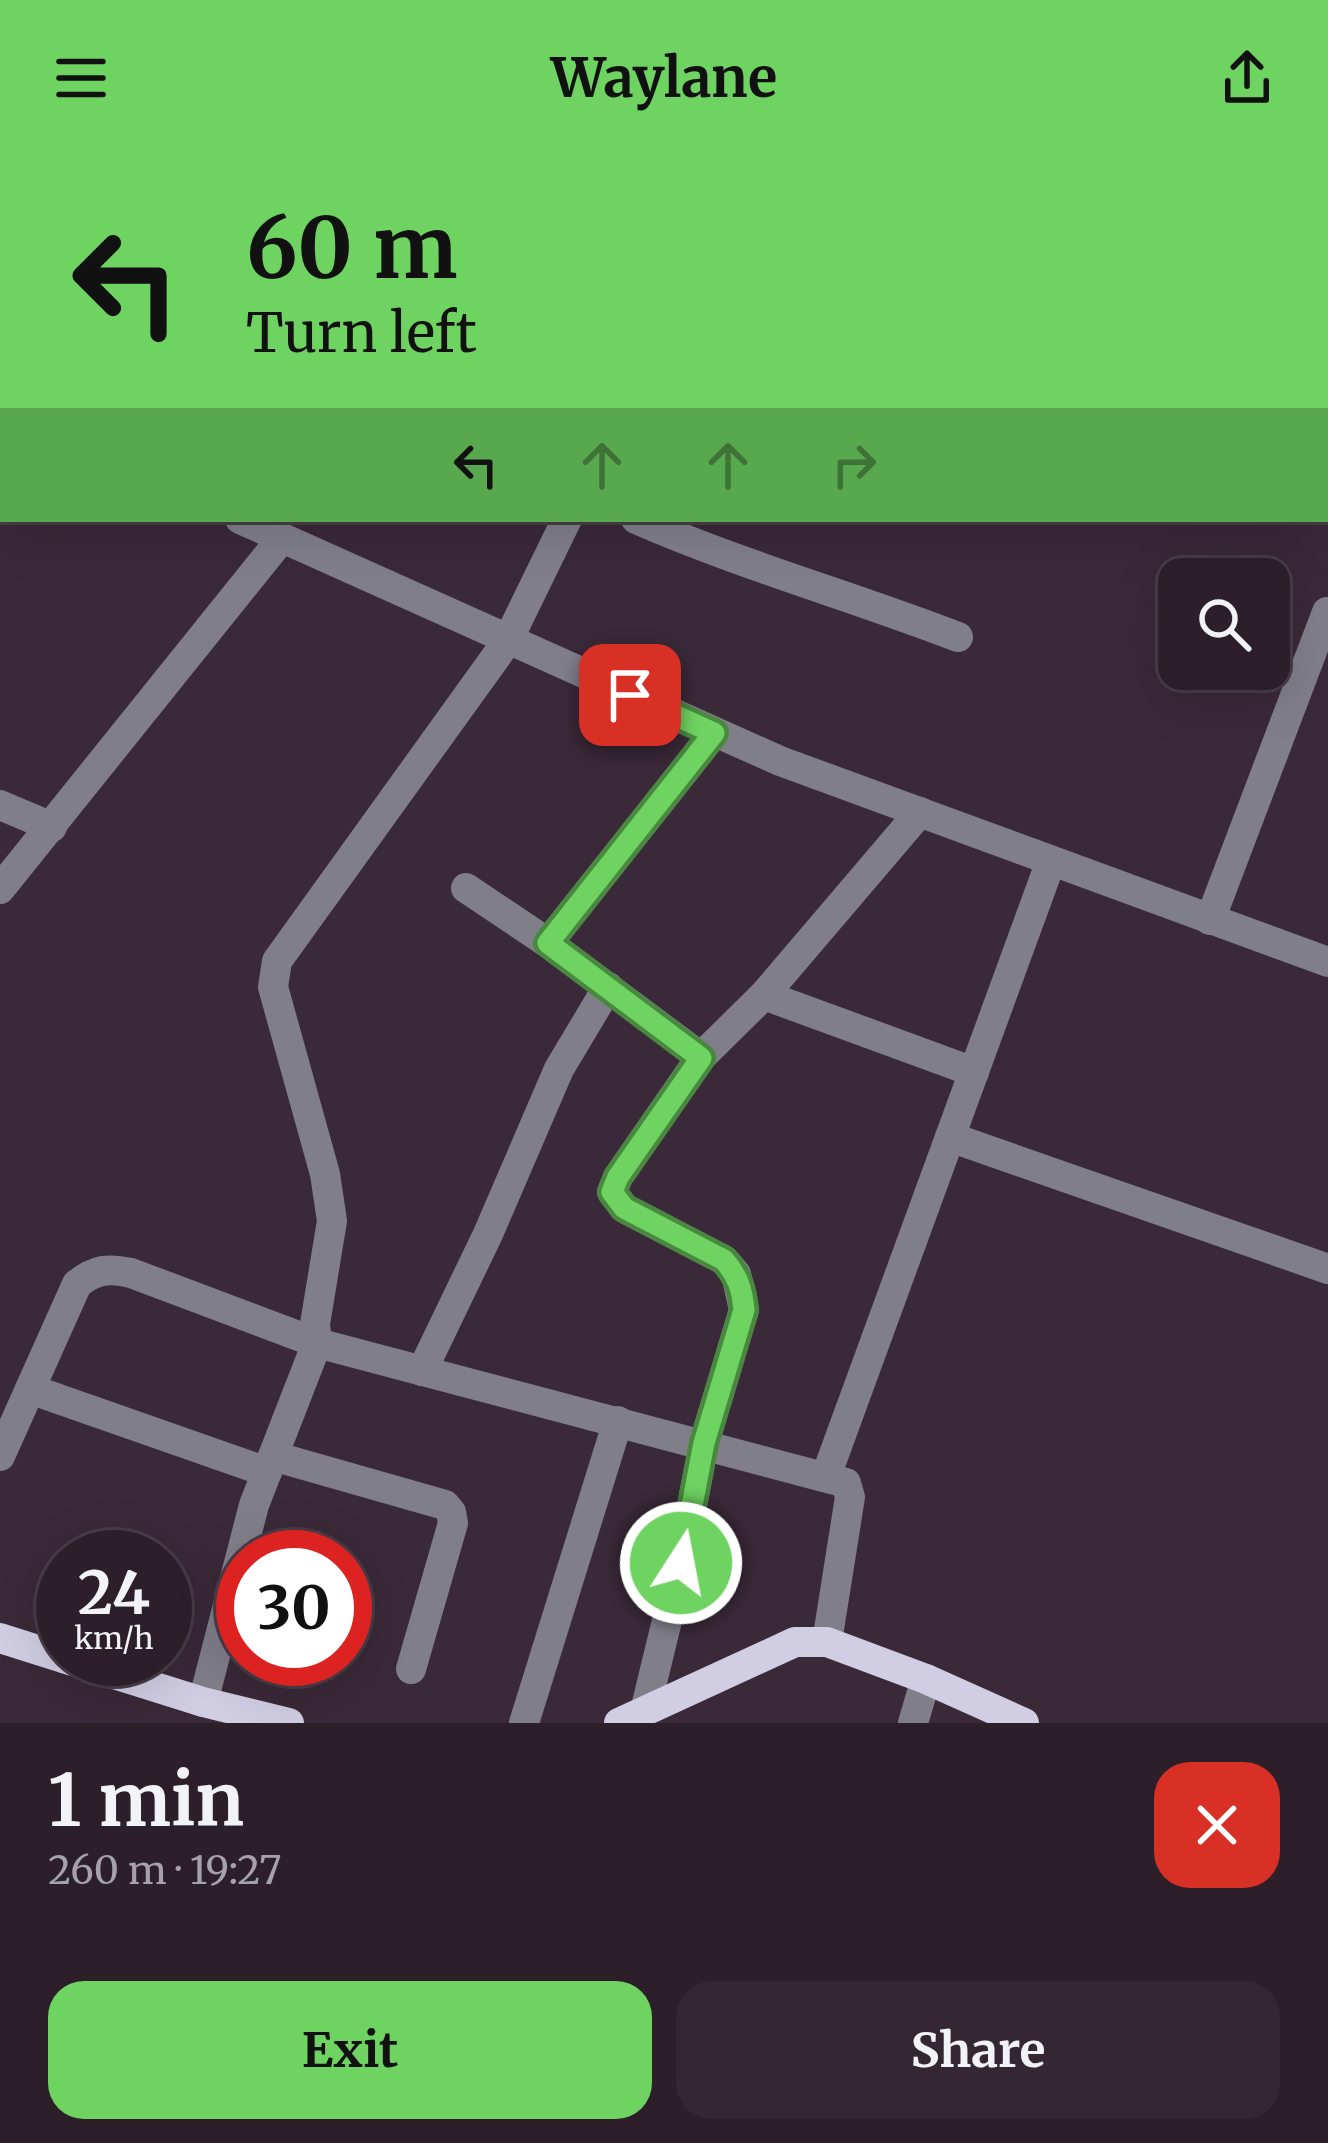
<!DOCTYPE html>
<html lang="en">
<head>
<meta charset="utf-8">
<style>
  body { margin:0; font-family:Merriweather,serif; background:#342732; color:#f1f3f6; height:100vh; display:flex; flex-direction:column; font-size:45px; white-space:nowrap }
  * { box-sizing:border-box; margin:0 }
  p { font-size:39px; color:#a6a2a8 }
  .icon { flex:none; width:66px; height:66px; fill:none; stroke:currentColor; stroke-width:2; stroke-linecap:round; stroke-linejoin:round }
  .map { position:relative; height:1567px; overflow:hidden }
  .details { display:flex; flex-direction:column; background:#2c1f2a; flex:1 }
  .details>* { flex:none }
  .banner { position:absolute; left:0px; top:0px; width:1329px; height:366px; box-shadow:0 12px 48px #0002,0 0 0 3px #483d47; background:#6ed361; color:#111; overflow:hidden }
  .controls { position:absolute; left:1158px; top:402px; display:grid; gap:24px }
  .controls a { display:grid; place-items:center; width:132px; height:132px; border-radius:24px; background:#2c1f2a; box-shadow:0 12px 48px #0002,0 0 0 3px #483d47; font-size:60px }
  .speed { position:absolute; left:36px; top:1374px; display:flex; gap:24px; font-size:60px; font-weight:700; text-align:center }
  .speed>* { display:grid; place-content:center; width:156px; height:156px; border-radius:50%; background:#2c1f2a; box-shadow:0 12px 48px #0002,0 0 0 3px #483d47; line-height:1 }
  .speed small { font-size:30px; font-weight:400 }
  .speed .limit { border:18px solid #d22; background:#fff; color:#111 }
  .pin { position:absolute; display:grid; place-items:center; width:102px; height:102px; color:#fff; margin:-51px; border-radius:24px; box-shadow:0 6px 18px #0006 }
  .me { position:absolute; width:132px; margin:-66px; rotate:11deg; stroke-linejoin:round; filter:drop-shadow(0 0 9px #0008) }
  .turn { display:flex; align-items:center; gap:42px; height:252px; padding:0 48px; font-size:54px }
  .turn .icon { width:156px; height:156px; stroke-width:2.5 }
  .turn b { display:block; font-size:84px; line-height:102px }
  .lanes { display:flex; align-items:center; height:114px; padding:0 48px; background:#0003; justify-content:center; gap:60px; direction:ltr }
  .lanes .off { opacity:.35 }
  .round { display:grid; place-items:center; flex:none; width:126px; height:126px; border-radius:36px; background:#342732 }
  .head { display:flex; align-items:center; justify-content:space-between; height:204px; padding:0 48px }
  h1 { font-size:72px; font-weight:700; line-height:90px }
  .cta { display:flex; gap:24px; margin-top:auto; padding:24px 48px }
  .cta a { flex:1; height:138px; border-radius:36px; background:#6ed361; color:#111; font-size:48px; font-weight:700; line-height:138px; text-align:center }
  .cta a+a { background:#342732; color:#f1f3f6 }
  header { display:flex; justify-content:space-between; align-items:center; height:156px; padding:0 48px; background:#6ed361; color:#111; font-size:54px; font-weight:700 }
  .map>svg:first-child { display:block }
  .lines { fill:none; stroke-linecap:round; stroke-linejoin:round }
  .minor { stroke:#807e89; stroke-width:30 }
  .major { stroke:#d1cde3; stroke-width:30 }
  .route-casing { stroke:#48893f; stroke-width:30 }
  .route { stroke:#6ed361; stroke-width:21 }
</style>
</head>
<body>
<header><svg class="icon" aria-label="menu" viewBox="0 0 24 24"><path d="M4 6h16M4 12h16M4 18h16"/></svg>Waylane<svg class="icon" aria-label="share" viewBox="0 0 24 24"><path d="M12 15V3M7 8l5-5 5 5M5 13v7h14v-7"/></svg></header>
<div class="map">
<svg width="1328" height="1567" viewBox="0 0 1328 1567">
  <rect width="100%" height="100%" fill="#3a2938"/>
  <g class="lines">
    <g class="minor">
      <path d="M985,0L989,3"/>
      <path d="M192,3V0"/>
      <path d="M349,3L350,0"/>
      <path d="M547,3L549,0"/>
      <path d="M800,3L802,0"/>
      <path d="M1326,73H1328"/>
      <path d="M0,168L3,162"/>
      <path d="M0,258L3,259"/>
      <path d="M240,363L780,605L1328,806"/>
      <path d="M567,363L508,484L277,805L273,831L325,1018L332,1065L315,1168L317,1187L846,1327L850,1341L827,1486"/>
      <path d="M636,363C741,409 852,440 958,481"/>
      <path d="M0,649L52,671"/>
      <path d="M466,732L548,787L701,901"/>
      <path d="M0,733L282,382"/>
      <path d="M1210,764L1327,456"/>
      <path d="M548,787L714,577"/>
      <path d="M764,839L974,916"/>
      <path d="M950,981L1328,1113"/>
      <path d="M422,1215L488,1078L559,913L608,831"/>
      <path d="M30,1233L267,1316"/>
      <path d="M0,1300L77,1128C96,1113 108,1112 131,1117L317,1187L254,1349L203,1546"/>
      <path d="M273,1300L445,1349L451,1356L453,1367L411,1513"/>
      <path d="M826,1320L1051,705"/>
      <path d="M645,1555L681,1407L704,1287L744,1154L736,1118L724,1104L624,1052L612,1036L618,1021L701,901L764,839L920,656"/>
      <path d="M524,1567L618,1265"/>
      <path d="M913,1567L926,1523"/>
    </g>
    <g class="major">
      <path d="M0,1482L63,1502"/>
      <path d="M66,1503L203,1546L289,1567"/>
      <path d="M619,1567L795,1486H827L926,1523L1024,1567"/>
    </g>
  </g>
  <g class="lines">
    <defs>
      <path id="route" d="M630,539L714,577L548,787L701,902L618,1021L612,1036L624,1052L724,1104C738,1120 742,1133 744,1154L704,1287L681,1407"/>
    </defs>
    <use href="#route" class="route-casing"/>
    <use href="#route" class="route"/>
  </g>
</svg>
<div class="controls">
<a><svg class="icon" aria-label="search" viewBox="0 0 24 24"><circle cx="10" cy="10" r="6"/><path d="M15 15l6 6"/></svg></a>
</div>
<div class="speed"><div>24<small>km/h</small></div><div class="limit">30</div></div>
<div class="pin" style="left:630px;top:539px;background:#d93025"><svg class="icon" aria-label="arrive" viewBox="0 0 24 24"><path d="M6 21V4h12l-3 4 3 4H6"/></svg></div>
<svg class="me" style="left:681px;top:1407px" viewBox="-20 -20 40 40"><circle r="17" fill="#6ed361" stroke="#fff" stroke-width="3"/><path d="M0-11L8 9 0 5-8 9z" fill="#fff"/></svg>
<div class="banner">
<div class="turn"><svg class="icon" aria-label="left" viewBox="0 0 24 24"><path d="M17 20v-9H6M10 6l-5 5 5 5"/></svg><div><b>60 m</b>Turn left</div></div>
<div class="lanes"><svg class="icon" aria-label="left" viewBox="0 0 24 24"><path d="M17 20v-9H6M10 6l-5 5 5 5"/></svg><svg class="icon off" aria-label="ahead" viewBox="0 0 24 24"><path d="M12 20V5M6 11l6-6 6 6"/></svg><svg class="icon off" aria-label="ahead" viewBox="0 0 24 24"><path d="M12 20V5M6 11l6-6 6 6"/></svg><svg class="icon off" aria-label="right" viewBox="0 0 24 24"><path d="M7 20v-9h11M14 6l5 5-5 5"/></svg></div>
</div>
</div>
<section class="details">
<div class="head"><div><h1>1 min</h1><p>260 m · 19:27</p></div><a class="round" style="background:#d93025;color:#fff"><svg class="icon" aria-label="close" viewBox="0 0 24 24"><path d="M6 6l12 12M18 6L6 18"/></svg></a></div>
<div class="cta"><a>Exit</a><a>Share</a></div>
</section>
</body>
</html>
